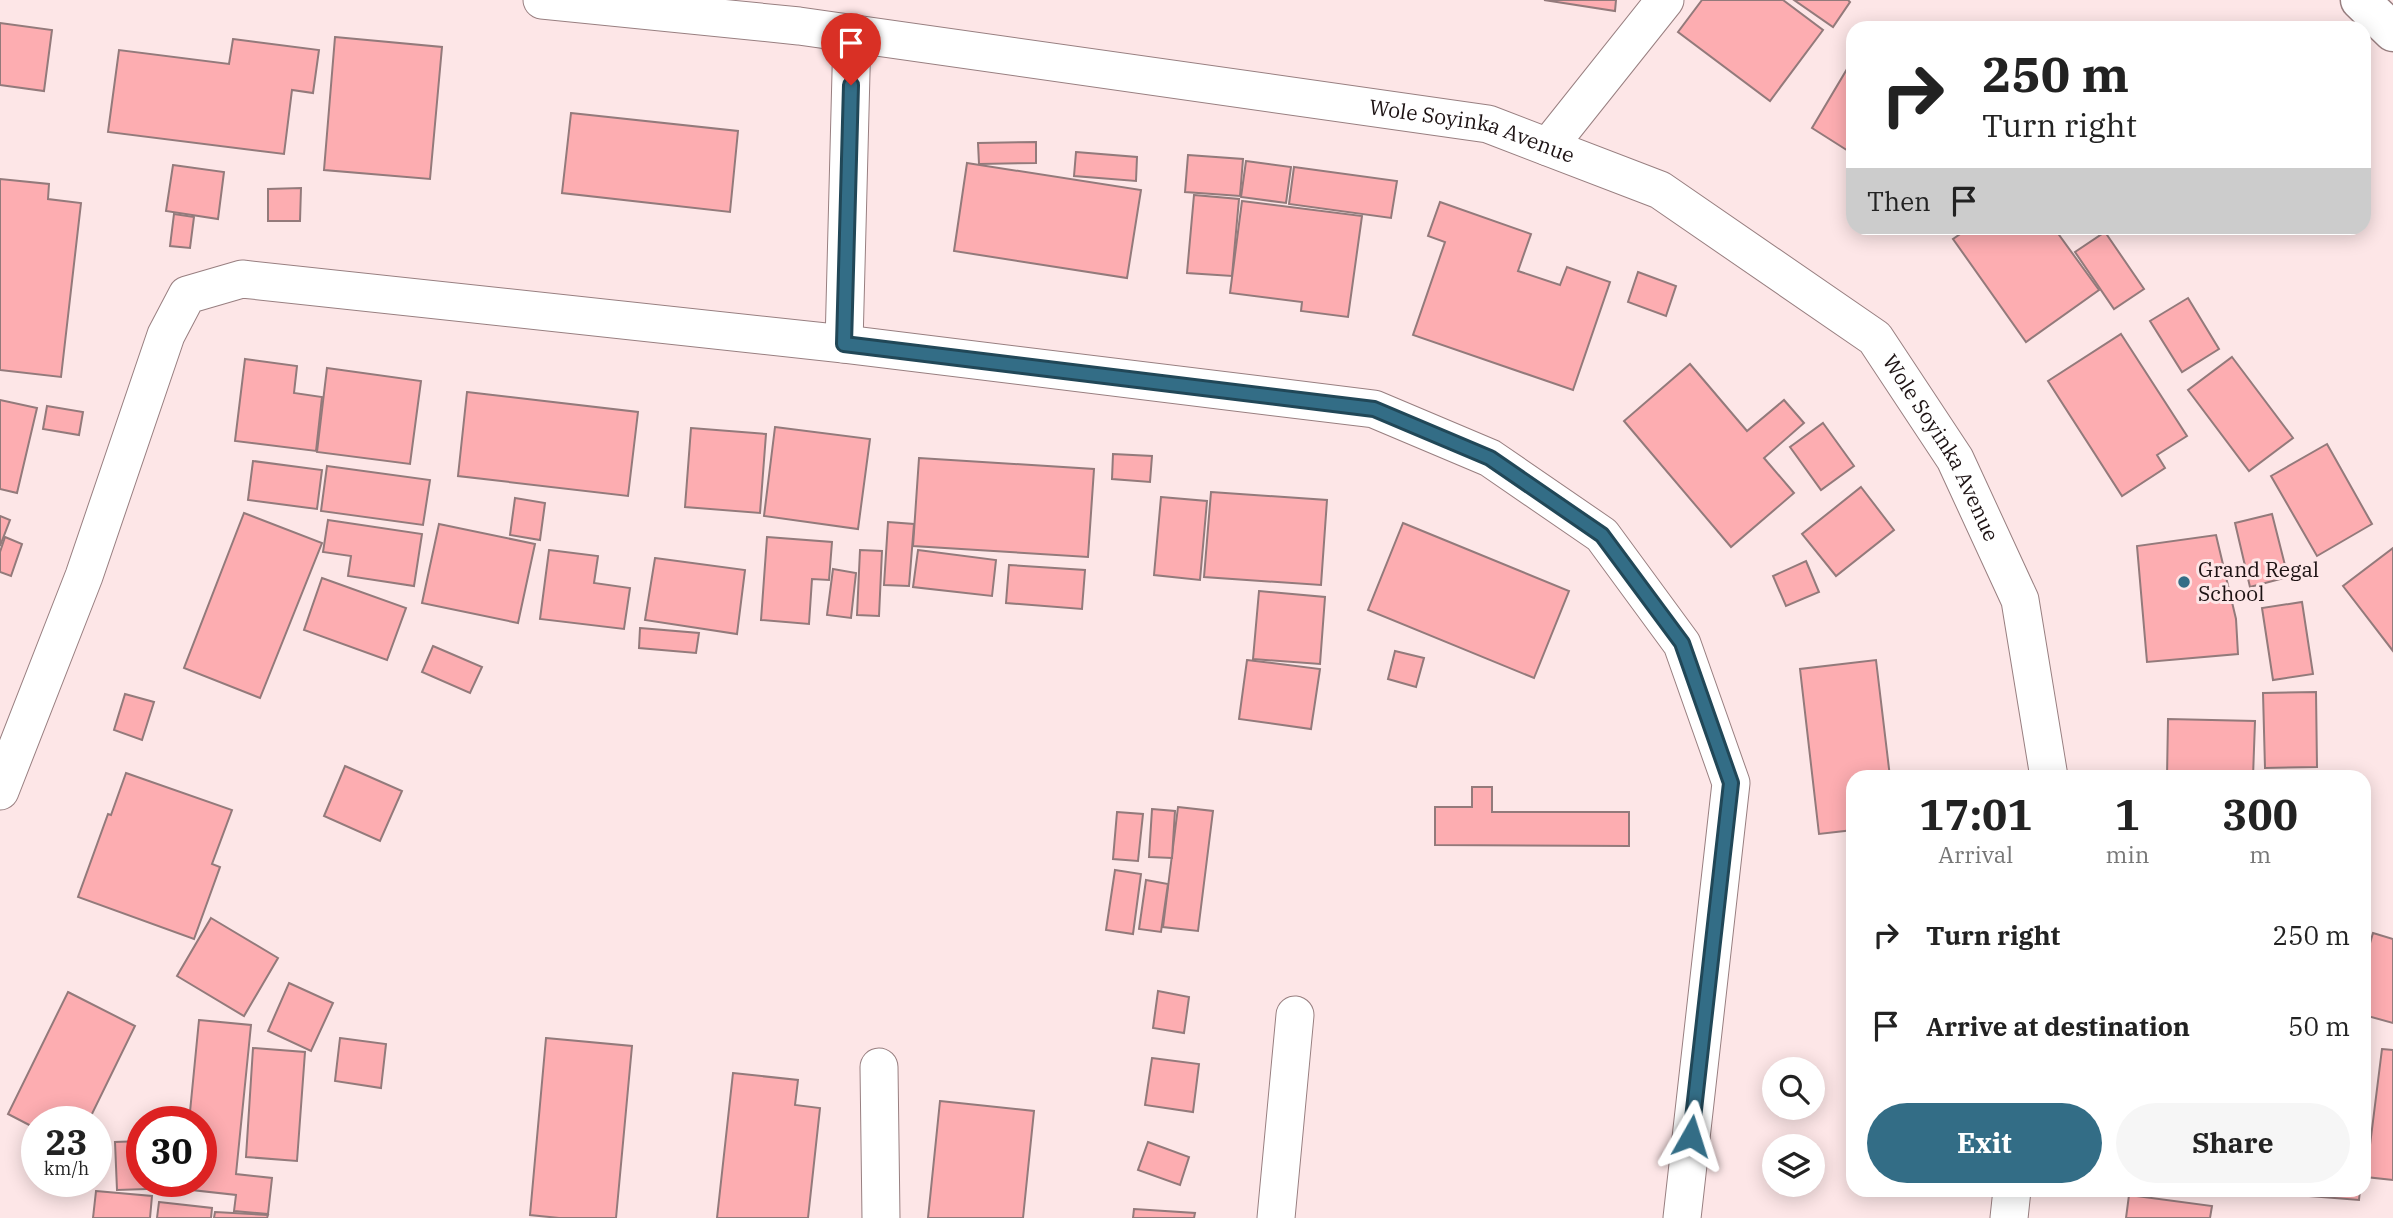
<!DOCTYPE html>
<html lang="en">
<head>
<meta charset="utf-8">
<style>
  body { margin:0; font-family:"IBM Plex Serif",serif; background:#f6f6f6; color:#222; height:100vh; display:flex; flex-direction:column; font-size:26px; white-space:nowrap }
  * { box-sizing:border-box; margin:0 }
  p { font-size:23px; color:#767676 }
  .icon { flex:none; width:38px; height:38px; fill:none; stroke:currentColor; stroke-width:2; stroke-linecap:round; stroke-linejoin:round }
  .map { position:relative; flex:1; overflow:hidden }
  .side { position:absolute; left:1846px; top:770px; width:525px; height:427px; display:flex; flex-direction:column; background:#fff; border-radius:21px; box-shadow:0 4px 18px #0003 }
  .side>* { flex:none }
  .banner { position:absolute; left:1846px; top:21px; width:525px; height:214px; border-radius:21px; box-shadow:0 4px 18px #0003; background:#fff; color:#222; overflow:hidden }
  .controls { position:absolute; left:1762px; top:1057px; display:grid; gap:14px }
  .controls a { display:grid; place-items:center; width:63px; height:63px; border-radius:50%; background:#fff; box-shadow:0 4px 18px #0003; font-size:35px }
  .speed { position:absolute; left:21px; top:1106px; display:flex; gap:14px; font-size:35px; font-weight:700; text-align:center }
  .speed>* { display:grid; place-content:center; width:91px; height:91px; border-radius:50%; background:#fff; box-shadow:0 4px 18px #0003; line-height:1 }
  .speed small { font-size:18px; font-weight:400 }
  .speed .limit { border:10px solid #d22; background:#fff; color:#111 }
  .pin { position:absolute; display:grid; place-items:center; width:60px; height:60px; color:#fff; margin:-72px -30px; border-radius:50% 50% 50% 0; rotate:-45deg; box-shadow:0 0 7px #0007 }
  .pin .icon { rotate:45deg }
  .me { position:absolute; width:77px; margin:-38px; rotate:6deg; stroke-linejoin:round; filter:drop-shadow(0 0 5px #0008) }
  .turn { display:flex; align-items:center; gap:24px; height:147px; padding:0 21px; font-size:32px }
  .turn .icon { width:91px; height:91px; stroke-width:2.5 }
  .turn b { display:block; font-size:49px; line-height:60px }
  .then { display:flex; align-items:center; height:66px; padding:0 21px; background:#0003; gap:14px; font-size:26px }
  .eta { display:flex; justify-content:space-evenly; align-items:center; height:119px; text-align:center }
  .eta b { font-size:42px; font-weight:700; line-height:49px }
  .button { display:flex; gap:14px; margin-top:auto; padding:14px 21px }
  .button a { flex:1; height:80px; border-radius:42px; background:#336d86; color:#fff; font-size:28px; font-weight:700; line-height:80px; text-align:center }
  .button a+a { background:#f6f6f6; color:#222 }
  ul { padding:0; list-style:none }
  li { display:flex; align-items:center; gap:21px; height:91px; padding:0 21px }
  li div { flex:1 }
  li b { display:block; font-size:26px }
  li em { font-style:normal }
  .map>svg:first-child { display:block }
  .building { fill:#fdadb1; stroke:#937a7b; stroke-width:2 }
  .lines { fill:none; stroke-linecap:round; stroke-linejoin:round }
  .minor-casing { stroke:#987f80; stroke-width:39 }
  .primary-casing { stroke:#987f80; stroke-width:41 }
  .minor { stroke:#fff; stroke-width:37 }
  .primary { stroke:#fff; stroke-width:38 }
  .route-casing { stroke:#214757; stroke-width:18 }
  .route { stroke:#336d86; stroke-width:12 }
  .poi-dot { fill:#336d86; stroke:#fde6e7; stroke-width:2.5 }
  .labels { text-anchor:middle; stroke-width:6; stroke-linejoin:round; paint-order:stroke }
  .street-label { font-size:21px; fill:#1d1314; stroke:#fde6e7 }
  .poi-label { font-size:21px; fill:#1d1314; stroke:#fde6e7; text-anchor:start }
</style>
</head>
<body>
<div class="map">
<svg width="2393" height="1218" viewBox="0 0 2393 1218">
  <rect width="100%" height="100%" fill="#fde6e7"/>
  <g class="building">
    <path d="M1544,0H1616L1615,11Z"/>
    <path d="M1702,0H1783L1823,30L1770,101L1678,32Z"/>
    <path d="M1794,0H1848L1850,2L1833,27Z"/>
    <path d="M0,23L52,30L44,91L0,85Z"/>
    <path d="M335,37L442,47L430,179L324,170Z"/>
    <path d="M233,39L319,50L313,93L292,90L284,154L108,132L119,50L229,64Z"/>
    <path d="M1853,59V154L1812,128Z"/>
    <path d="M571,113L738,131L730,212L562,193Z"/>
    <path d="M1036,142V163L979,164L978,143Z"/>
    <path d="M1076,152L1137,157L1136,181L1074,176Z"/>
    <path d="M1188,155L1243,159L1240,196L1185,192Z"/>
    <path d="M1246,161L1291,167L1286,203L1241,197Z"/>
    <path d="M967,163L1141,190L1127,278L954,251Z"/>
    <path d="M173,165L224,172L218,219L166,211Z"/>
    <path d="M1294,167L1397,181L1391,218L1289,204Z"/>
    <path d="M0,179L49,184L48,199L81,203L61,377L0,370Z"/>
    <path d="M301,188L300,221H268V189Z"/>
    <path d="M1194,195L1239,199L1232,276L1187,273Z"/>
    <path d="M1242,201L1362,216L1348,317L1301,311L1302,302L1230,293Z"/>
    <path d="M1440,202L1531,234L1518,271L1560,285L1567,267L1610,282L1573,390L1413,335L1445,242L1428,236Z"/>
    <path d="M174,214L194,217L190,248L170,246Z"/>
    <path d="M1969,228H2054L2099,290L2026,342L1953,239Z"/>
    <path d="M2105,232L2144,289L2114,309L2075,252Z"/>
    <path d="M1638,272L1676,286L1666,316L1628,302Z"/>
    <path d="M2188,298L2219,349L2182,372L2150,321Z"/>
    <path d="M2121,334L2187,436L2157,455L2165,468L2122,496L2048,381Z"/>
    <path d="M2232,357L2293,438L2249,471L2188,390Z"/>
    <path d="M245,359L297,366L294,393L322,397L316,451L235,441Z"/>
    <path d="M1690,364L1747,431L1784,400L1804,423L1764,458L1794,493L1731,547L1624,421Z"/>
    <path d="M327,368L421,381L410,464L317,452Z"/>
    <path d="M467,392L638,412L628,496L458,476Z"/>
    <path d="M0,400L37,408L17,493L0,489Z"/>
    <path d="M47,406L83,412L79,435L43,429Z"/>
    <path d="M1823,423L1854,466L1821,490L1790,447Z"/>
    <path d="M775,427L870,439L858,529L764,516Z"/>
    <path d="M691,428L766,434L760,513L685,507Z"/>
    <path d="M2327,444L2372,524L2317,556L2271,476Z"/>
    <path d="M1113,454L1152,456L1150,482L1112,479Z"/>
    <path d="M919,458L1094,469L1088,557L913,546Z"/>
    <path d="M253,461L322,470L317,509L248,500Z"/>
    <path d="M327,466L430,480L423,525L321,511Z"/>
    <path d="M1861,487L1894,530L1836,576L1802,534Z"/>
    <path d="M1211,492L1327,500L1321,585L1204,577Z"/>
    <path d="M1161,497L1207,501L1200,580L1154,575Z"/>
    <path d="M515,498L545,503L540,540L510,535Z"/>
    <path d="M244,513L322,543L260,698L184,668Z"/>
    <path d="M2272,514L2288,577L2250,587L2235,523Z"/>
    <path d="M0,516L10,520L0,546Z"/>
    <path d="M328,520L422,534L414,586L348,576L351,556L323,552Z"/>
    <path d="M888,522L914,524L909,586L884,585Z"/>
    <path d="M1403,523L1569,591L1534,678L1368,610Z"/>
    <path d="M439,524L535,544L518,623L422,603Z"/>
    <path d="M2216,535L2236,619L2238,654L2147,662L2137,546Z"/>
    <path d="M5,537L22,544L11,576L0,572V552Z"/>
    <path d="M767,537L832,542L829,580L812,579L809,624L761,620Z"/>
    <path d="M2393,548V651L2343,586Z"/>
    <path d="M549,550L598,556L594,583L630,588L624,629L540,619Z"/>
    <path d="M860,550L882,551L879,616L857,615Z"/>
    <path d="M918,550L996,560L992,596L913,587Z"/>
    <path d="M655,558L745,570L737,634L645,620Z"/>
    <path d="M1806,561L1819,592L1786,606L1773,576Z"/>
    <path d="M1009,565L1085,570L1082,609L1006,603Z"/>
    <path d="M833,569L856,573L851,618L827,615Z"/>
    <path d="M322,578L406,608L387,660L304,630Z"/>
    <path d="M1259,591L1325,597L1320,664L1253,659Z"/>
    <path d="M2302,602L2313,674L2273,680L2262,608Z"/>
    <path d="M640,628L699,633L696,653L639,648Z"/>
    <path d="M433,646L482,667L470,693L422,672Z"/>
    <path d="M1395,651L1424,658L1416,687L1388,679Z"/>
    <path d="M1247,660L1320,669L1311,729L1239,719Z"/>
    <path d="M1876,660L1890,777H1853V830L1819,834L1800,669Z"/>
    <path d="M2316,692L2317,767L2265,768L2263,693Z"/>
    <path d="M125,694L154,702L142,740L114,730Z"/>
    <path d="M2168,719L2255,721L2253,777H2167Z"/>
    <path d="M345,766L402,791L380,841L324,816Z"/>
    <path d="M126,773L232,810L212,864L220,867L194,939L78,897L108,814L111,815Z"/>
    <path d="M1472,787H1492V812H1629V846L1435,845V807H1472Z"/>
    <path d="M1178,807L1213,811L1198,931L1163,927Z"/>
    <path d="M1152,809L1175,811L1172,858L1149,857Z"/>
    <path d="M1117,812L1143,814L1138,861L1113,859Z"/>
    <path d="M1115,870L1141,874L1133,934L1106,930Z"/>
    <path d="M1146,880L1168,884L1161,932L1139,929Z"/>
    <path d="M211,918L278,958L244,1016L177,976Z"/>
    <path d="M2373,933L2393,939V1023L2364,1015V964Z"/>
    <path d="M289,983L333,1003L311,1051L268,1031Z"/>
    <path d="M1158,991L1189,997L1184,1033L1153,1028Z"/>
    <path d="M68,992L135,1026L88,1122H37V1129L8,1114Z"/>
    <path d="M199,1020L251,1025L236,1174L272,1178L268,1214L234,1211L236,1195L183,1189L184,1181H201V1122H189Z"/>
    <path d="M340,1038L386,1044L381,1088L335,1081Z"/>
    <path d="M546,1038L632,1046L616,1218H559L530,1215Z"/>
    <path d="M253,1048L305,1052L297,1161L246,1157Z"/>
    <path d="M2382,1049L2393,1050V1180L2366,1177Z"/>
    <path d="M1152,1058L1199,1064L1193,1112L1145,1105Z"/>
    <path d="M733,1073L798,1080L795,1105L820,1108L808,1218H717Z"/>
    <path d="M940,1101L1034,1111L1023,1218H928Z"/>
    <path d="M142,1141V1181H177V1188L117,1190L115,1142Z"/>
    <path d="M1148,1142L1189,1157L1180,1185L1138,1170Z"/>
    <path d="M2311,1190H2360L2359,1200L2310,1196Z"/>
    <path d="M96,1191L152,1196L150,1218H93Z"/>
    <path d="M2129,1195L2212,1206L2210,1218H2126Z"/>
    <path d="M159,1202L212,1208L211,1218H157Z"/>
    <path d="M1134,1209L1195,1213L1194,1218H1133Z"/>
    <path d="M215,1212L268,1215L267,1218H214Z"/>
  </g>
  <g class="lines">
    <defs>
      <g id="minor">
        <path id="s1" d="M542,0L799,26L1488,124L1660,190L1875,338L1955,459L2020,600L2049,777"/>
        <path d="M1548,147L1665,0"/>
        <path d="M844,344L852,34"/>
        <path d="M0,791L84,576L166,335L187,295L242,279L844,344L1374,409L1490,458L1602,535L1682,644L1731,783L1682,1218"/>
        <path d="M879,1067L881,1218"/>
        <path d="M1276,1218L1295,1015"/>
        <path d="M2009,1218L2012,1190"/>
      </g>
      <path id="primary" d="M2360,0L2393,32"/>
    </defs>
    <use href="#minor" class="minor-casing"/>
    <use href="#primary" class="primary-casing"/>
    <use href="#minor" class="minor"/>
    <use href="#primary" class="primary"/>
  </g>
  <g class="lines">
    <defs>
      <path id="route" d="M851,85L844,344L1374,409L1490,458L1602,535L1682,643L1731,783L1691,1136"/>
    </defs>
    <use href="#route" class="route-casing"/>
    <use href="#route" class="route"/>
  </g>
  <circle class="poi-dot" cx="2184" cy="582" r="7"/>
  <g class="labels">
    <g class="street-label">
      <text dy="7" stroke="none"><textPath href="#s1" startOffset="940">Wole Soyinka Avenue</textPath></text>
      <text dy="7" stroke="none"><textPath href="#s1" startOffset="1528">Wole Soyinka Avenue</textPath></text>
    </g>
    <g class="poi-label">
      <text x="2198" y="577">Grand Regal<tspan x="2198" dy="24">School</tspan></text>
    </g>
  </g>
</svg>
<div class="controls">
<a><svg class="icon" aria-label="search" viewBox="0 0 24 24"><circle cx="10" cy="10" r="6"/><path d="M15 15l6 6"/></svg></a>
<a><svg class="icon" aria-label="layers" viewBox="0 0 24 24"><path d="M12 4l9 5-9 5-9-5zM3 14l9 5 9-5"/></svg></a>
</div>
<div class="speed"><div>23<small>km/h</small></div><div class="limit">30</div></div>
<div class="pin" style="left:851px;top:85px;background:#d93025"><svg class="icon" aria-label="arrive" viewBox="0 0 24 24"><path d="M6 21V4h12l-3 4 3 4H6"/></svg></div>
<svg class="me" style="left:1691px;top:1136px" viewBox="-20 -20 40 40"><path d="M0-17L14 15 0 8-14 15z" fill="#336d86" stroke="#fff" stroke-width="4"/></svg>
<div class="banner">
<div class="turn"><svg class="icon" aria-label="right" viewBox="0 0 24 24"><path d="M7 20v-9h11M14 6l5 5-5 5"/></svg><div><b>250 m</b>Turn right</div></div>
<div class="then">Then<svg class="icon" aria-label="arrive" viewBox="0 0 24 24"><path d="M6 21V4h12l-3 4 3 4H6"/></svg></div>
</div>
<section class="side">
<div class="eta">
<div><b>17:01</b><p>Arrival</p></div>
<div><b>1</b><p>min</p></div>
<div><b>300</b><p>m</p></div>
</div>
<ul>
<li><svg class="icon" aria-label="right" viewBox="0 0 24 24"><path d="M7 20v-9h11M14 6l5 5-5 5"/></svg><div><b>Turn right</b></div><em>250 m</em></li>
<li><svg class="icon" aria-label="arrive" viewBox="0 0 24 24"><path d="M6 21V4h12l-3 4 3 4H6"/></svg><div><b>Arrive at destination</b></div><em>50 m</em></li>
</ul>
<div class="button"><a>Exit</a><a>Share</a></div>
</section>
</div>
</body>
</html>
